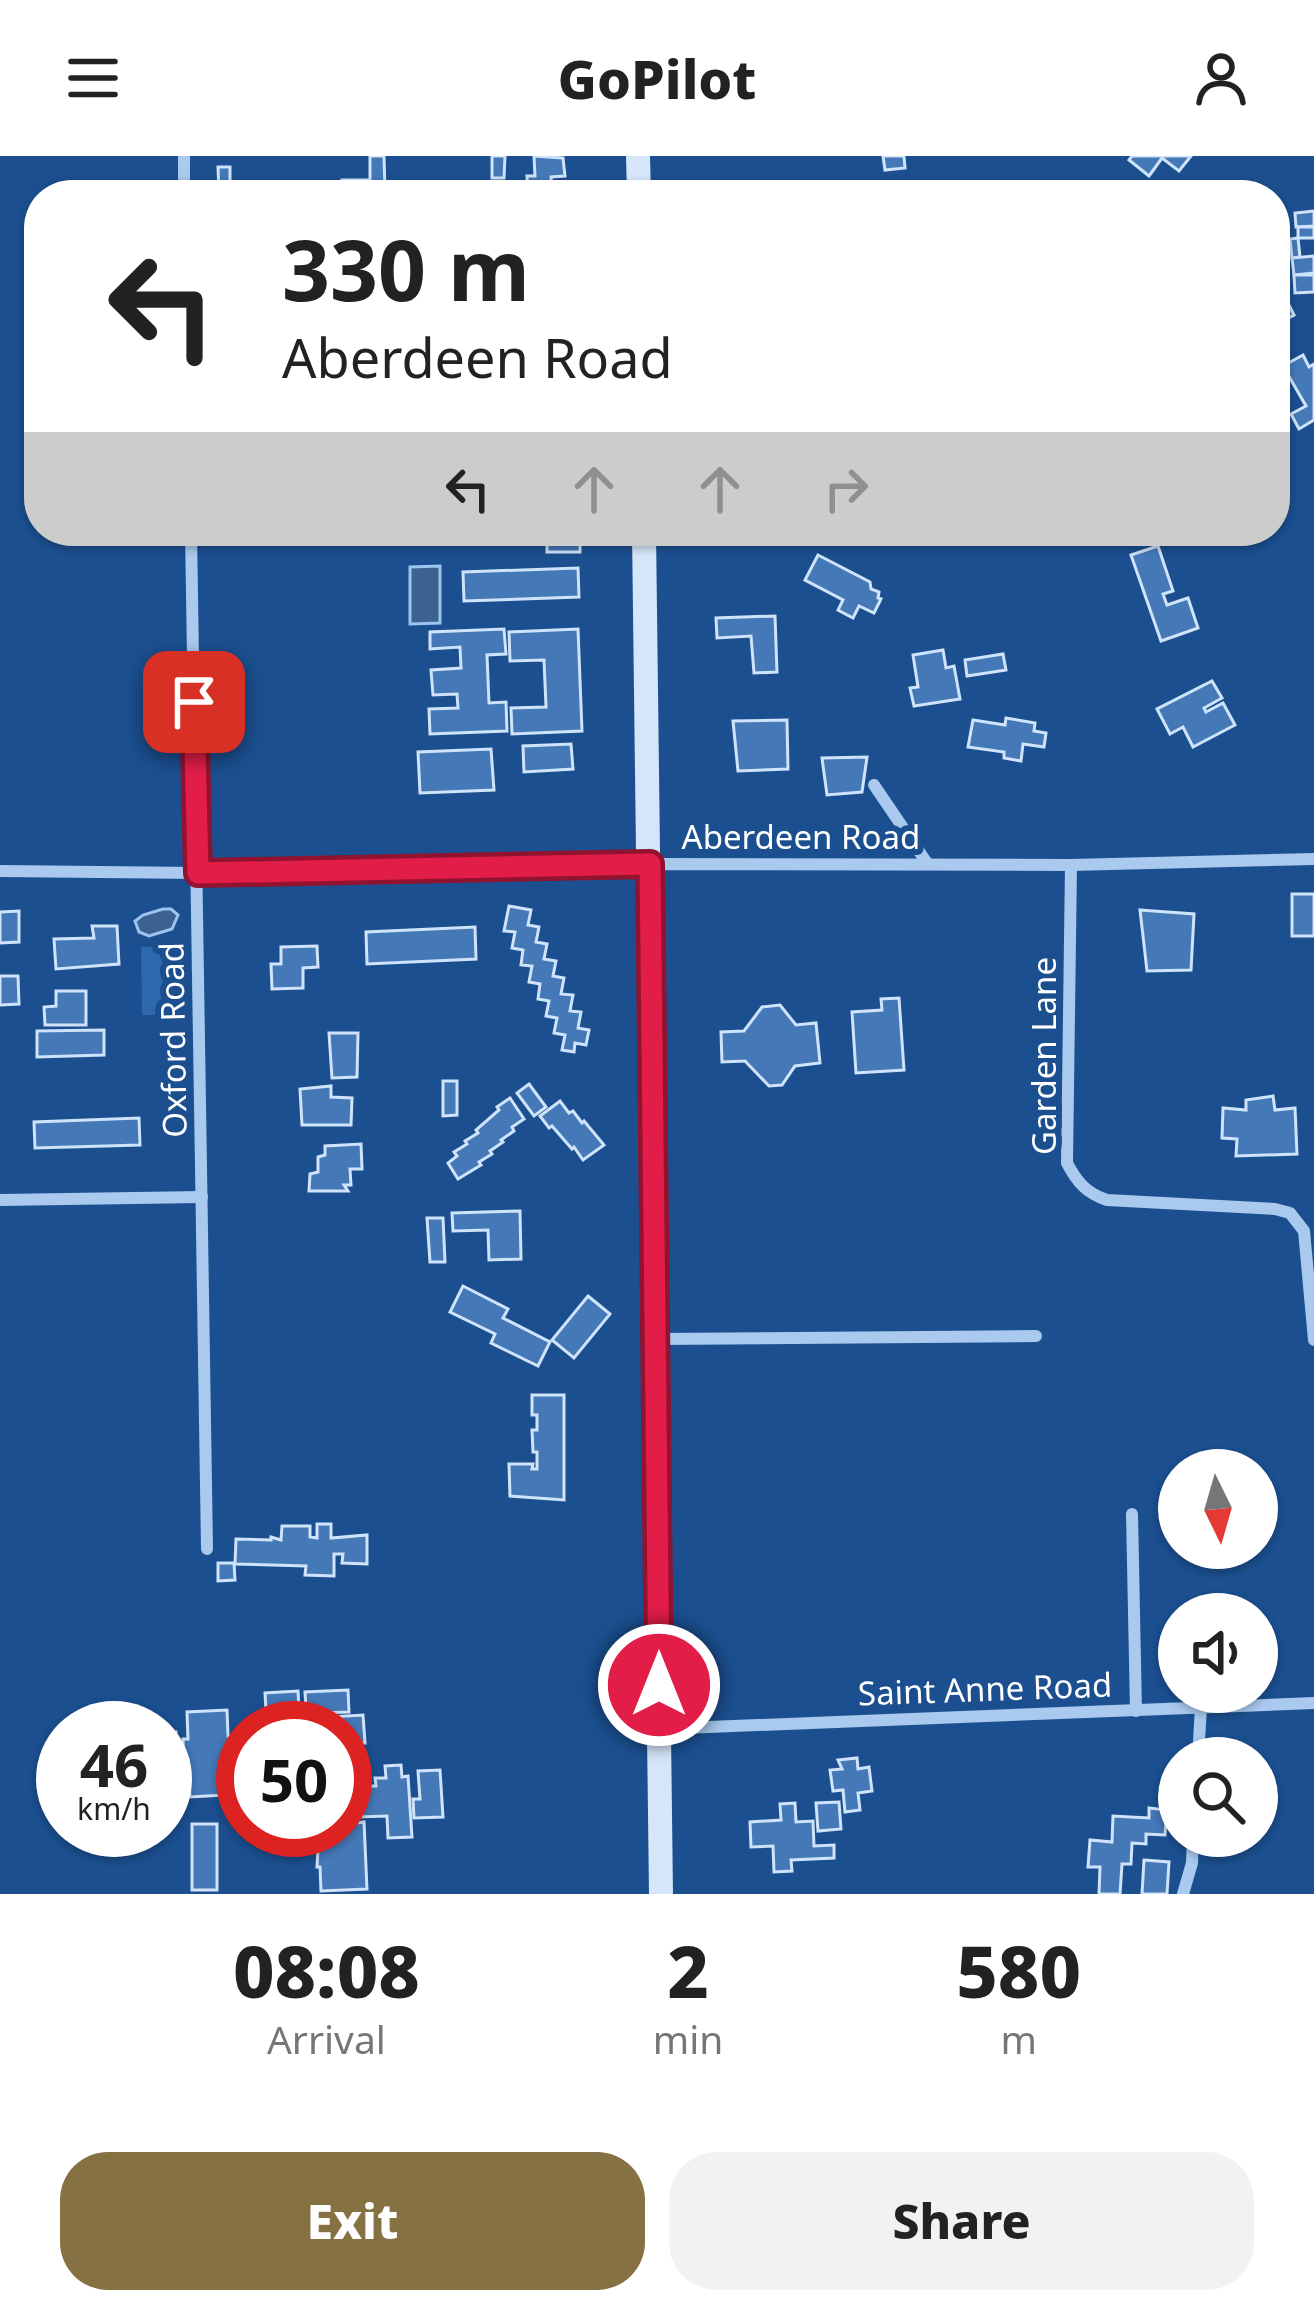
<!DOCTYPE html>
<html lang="en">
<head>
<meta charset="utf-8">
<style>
  body { margin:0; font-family:"Noto Sans",sans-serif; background:#f2f2f2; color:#222; height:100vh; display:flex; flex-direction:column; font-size:45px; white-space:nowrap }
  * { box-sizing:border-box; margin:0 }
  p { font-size:39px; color:#767676 }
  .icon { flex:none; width:66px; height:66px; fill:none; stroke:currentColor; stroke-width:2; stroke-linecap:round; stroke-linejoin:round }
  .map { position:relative; height:1738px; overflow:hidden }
  .side { display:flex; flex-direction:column; background:#fff; flex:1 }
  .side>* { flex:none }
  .hud { position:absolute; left:24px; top:24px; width:1266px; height:366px; border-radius:48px; box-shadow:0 3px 9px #0004; background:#fff; color:#222; overflow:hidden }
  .needle { width:78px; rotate:175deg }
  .buttons { position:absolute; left:1158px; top:1293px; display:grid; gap:24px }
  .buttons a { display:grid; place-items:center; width:120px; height:120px; border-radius:50%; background:#fff; box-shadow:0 3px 9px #0004; font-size:60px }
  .speed { position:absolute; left:36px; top:1545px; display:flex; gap:24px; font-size:60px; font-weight:700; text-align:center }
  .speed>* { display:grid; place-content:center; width:156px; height:156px; border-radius:50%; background:#fff; box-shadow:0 3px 9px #0004; line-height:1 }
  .speed small { font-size:30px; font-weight:400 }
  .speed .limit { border:18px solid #d22; background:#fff; color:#111 }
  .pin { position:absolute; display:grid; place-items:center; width:102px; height:102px; color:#fff; margin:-51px; border-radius:24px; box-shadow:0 6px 18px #0006 }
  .me { position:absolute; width:132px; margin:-66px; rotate:0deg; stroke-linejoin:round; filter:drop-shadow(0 0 9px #0008) }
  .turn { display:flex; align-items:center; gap:42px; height:252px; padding:0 60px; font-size:54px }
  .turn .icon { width:156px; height:156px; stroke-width:2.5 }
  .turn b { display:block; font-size:84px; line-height:102px }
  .lanes { display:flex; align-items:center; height:114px; padding:0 60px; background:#0003; justify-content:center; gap:60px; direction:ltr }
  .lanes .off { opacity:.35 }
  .eta { display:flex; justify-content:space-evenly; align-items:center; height:204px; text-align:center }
  .eta b { font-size:72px; font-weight:800; line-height:84px }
  .button { display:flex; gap:24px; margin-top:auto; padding:24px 60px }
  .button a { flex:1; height:138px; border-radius:48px; background:#857141; color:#fff; font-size:48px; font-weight:800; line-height:138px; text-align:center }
  .button a+a { background:#f2f2f2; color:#222 }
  header { display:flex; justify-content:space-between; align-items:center; height:156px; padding:0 60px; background:#fff; font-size:54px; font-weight:800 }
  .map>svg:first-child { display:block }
  .green { fill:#2e69ad }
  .water { fill:#3c6290; stroke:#9cc4f0; stroke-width:3 }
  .building { fill:#4478b7; stroke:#cfe3fa; stroke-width:3 }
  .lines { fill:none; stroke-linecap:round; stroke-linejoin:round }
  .street { stroke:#a9c9ee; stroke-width:12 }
  .secondary { stroke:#d6e6fa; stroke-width:24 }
  .route-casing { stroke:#92132f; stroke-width:30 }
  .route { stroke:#e11d48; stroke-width:21 }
  .labels { text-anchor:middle; stroke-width:12; stroke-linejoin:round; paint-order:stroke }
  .street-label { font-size:33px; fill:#fff; stroke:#1b4f8f }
</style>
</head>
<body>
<header><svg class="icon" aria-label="menu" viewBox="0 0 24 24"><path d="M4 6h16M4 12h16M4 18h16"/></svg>GoPilot<svg class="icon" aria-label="person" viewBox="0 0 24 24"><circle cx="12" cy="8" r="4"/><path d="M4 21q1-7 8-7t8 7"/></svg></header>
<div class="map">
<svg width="1314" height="1738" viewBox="0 0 1314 1738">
  <rect width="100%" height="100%" fill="#1b4f8f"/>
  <path class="green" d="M183,790L184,859H142L141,791Z"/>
  <g class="water">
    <path d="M440,410V467L410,468V411Z"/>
    <path d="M163,753H171L178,759L172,773L149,780L139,776L135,765L143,759Z"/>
  </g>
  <g class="building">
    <path d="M370,0H384L385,37L342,38V24H370Z"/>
    <path d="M492,0H505L504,22H492Z"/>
    <path d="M534,0L563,2L565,20L551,21L552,39H528L527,20H535Z"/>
    <path d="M883,0H904L905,12L885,14Z"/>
    <path d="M1132,0H1191L1179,15L1162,2L1149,20L1129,4Z"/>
    <path d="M218,11H230V37H219Z"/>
    <path d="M1314,55V70L1296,71L1295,57Z"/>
    <rect x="1298" y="71" width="16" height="11"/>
    <path d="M1298,82L1300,101L1292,102L1290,83Z"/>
    <path d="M1314,100V117L1294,119L1292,102Z"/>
    <path d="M1294,119H1314V136L1295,137Z"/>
    <path d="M1287,145L1294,159L1275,169V151Z"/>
    <path d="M1303,199L1309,211L1314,208V264L1299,273L1291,258L1306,250L1283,210Z"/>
    <path d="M1275,201L1286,221L1275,226Z"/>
    <path d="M1093,375H1120V381L1094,383Z"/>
    <rect x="547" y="380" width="33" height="16"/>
    <path d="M1158,390L1173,435L1163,438L1167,449L1188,442L1198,472L1161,485L1131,399Z"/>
    <path d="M818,399L870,426L871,433L879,436L878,442L881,443L874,457L859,450L853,462L838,454L843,444L805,424Z"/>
    <path d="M578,412L579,441L464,445L463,416Z"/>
    <path d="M775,460L777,516L754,517L751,480L717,482L716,462Z"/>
    <path d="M504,473L506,498L487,499L489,547L506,546L507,575L430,578L429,553L458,552L457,538L433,539L431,514L461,512L460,491L430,493V476Z"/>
    <path d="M578,473L582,575L512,578L511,552L546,551L544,504L510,505L509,476Z"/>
    <path d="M943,494L946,512L954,510L960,543L914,550L910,532L918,531L913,499Z"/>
    <path d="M1003,498L1006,514L967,520L965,504Z"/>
    <path d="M1212,525L1222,542L1204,552L1206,556L1223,547L1235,569L1193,591L1183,571L1170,578L1157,553Z"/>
    <path d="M1006,562L1035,567L1034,575L1046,577L1044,591L1023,588L1021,605L1004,602V596L968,591L973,564L1005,569Z"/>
    <path d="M787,564L788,613L738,615L733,565Z"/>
    <path d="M571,588L573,613L524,616L523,590Z"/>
    <path d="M491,593L494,634L420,637L418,596Z"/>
    <path d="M867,601L862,636L827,639L822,602Z"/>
    <rect x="1292" y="738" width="22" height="42"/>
    <path d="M509,750L531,754L528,769L539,771L536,786L547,788L544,803L556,805L553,820L564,822L561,838L573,839L570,855L581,856L578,872L589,874L586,889L575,887L574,896L562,894L565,879L554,877L557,862L546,860L549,845L538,843L540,828L529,826L532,810L521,809L523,794L512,792L515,776L504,775Z"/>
    <path d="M1140,754L1194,758L1191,814L1147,815Z"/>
    <path d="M19,755V786L0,787V756Z"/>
    <path d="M92,770H117L119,808L56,813L54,783L94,782Z"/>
    <path d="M475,771L476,803L367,808L366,776Z"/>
    <path d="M317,790L318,811L303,812V832L272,833L271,808H281V791Z"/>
    <path d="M0,820H18L19,848L0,849Z"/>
    <path d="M56,835H86V869H45L44,851L56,850Z"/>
    <path d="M899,842L904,914L856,917L852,856L882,854L881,843Z"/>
    <path d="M780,849L796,869L816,867L820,907L795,910L782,929L769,930L745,905L722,906L721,876L744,875L762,851Z"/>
    <path d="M104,874V899L37,901V875Z"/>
    <path d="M329,877H358L357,921L332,922Z"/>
    <path d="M443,925H457V959L443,960Z"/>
    <path d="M529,928L546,951L534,960L517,937Z"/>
    <path d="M331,930V941L352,942L351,969H302L300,933Z"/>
    <path d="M1273,940L1275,954L1295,952L1297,998L1236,1000L1237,983L1222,982L1223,952L1246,954V944Z"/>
    <path d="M510,942L524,963L512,971L514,975L501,984L503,986L490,995L492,998L479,1006L481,1009L458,1023L448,1007L457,1000L454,996L467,988L465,985L478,977L476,974L499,954L497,951Z"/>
    <path d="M560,945L569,957L573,955L582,967L584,965L604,989L583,1004L574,991L572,993L552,970L549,972L540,960Z"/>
    <path d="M139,962L140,989L35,992L34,966Z"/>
    <path d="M361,988L362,1013H350L351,1029H344L348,1035H309L310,1018L318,1016V1001L325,999V990Z"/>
    <path d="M520,1055L521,1103L489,1104L488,1074L453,1075L452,1057Z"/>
    <path d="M427,1062H443L445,1106H430Z"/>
    <path d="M463,1130L508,1153L503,1162L550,1186L538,1210L491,1187L495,1178L450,1156Z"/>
    <path d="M588,1140L610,1158L574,1202L552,1184Z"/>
    <path d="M532,1239H564V1344L510,1340L509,1308H533L532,1313H537V1296H533L532,1274H537V1259H532Z"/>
    <path d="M317,1368H331V1382L367,1379V1408L342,1407L343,1398H334V1420L305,1419L306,1410L235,1408L236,1383L271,1384V1381L281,1384L282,1370H310V1381L317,1382Z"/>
    <path d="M218,1407H234L235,1424L218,1425Z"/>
    <path d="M348,1534L349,1556L318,1557L317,1552L306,1553L305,1536Z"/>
    <path d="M298,1535L299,1553L283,1554L284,1572H267L265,1537Z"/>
    <path d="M227,1554L228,1580H232L233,1600H229L231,1624L243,1623V1638L190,1641L188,1603H184L183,1583H188L187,1556Z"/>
    <path d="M363,1559L365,1587H359L360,1617H365L366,1630H376L375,1622H386L385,1610L401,1609L402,1621L408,1620L412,1681L388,1682L387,1660L357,1661V1656L345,1657V1572H296V1563Z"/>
    <path d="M176,1576L177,1623L165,1624V1577Z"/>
    <path d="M857,1602L858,1613L869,1611L872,1635L858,1637L860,1654L845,1656L843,1634L833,1635L830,1614L842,1613L838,1604Z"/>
    <path d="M440,1614L443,1661L414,1662L413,1643H420L418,1615Z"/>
    <path d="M839,1646L841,1673L818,1675L816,1647Z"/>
    <path d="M795,1647L796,1666L813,1665L814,1690L834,1689V1702L791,1704L792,1715L774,1716L773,1690L751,1691L750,1666L781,1664L780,1648Z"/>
    <path d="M1149,1652L1167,1654L1165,1679L1146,1678V1688L1132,1687L1131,1708H1122L1120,1738H1099L1100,1711H1088L1090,1684L1112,1686L1113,1660L1149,1662Z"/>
    <path d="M355,1659L356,1667L364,1666L367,1733L321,1735L320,1711H317L319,1674H345V1660Z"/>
    <rect x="192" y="1668" width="25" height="66"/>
    <path d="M255,1674H275L276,1685L256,1686Z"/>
    <path d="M1144,1704L1169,1706L1167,1738H1142Z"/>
  </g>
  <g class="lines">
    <g class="street">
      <path d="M184,0V39"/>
      <path d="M191,375L207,1393"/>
      <path d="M874,629L927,707"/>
      <path d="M1071,709L1067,1007C1077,1026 1086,1037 1107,1044L1275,1053L1290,1057L1304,1075L1314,1184"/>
      <path d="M0,715L198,717L649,708L1071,709L1314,703"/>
      <path d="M0,1044L202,1041"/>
      <path d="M656,1183L1036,1180"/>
      <path d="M1132,1358L1136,1555"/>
      <path d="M659,1573L1314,1547"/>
      <path d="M1198,1602L1201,1551"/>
      <path d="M1183,1738L1192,1707L1193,1680"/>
    </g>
    <g class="secondary">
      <path d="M638,0L639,39"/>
      <path d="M644,375L661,1738"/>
    </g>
  </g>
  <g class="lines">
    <defs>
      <path id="route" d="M194,546L198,717L650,708L659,1529"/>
    </defs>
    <use href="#route" class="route-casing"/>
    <use href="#route" class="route"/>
  </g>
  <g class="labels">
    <g class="street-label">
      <text x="801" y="693">Aberdeen Road</text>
      <text transform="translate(173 884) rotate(-91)" y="12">Oxford Road</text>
      <text transform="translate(1044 900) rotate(-90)" y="12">Garden Lane</text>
      <text transform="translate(985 1533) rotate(-2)" y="12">Saint Anne Road</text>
    </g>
  </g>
</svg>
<div class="buttons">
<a><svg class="needle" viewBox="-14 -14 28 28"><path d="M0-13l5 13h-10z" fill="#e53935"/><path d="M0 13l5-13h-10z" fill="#767676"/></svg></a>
<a><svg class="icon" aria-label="sound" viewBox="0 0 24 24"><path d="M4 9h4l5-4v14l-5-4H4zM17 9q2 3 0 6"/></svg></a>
<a><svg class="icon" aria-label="search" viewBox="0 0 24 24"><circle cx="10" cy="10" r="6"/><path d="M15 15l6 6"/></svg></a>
</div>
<div class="speed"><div>46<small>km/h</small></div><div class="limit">50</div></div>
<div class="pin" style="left:194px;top:546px;background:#d93025"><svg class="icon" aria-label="arrive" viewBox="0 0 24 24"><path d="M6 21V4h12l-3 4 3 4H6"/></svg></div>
<svg class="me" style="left:659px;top:1529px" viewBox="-20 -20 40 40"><circle r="17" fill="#e11d48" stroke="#fff" stroke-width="3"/><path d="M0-11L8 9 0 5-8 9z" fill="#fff"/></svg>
<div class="hud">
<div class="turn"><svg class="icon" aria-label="left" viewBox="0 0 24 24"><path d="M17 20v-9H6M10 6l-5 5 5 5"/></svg><div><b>330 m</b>Aberdeen Road</div></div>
<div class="lanes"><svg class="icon" aria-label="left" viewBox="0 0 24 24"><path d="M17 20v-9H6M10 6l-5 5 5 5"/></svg><svg class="icon off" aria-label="ahead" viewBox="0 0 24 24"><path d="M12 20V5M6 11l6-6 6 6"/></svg><svg class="icon off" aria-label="ahead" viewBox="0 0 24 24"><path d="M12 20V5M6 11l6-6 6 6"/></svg><svg class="icon off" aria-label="right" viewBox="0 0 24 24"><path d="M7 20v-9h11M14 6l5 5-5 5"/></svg></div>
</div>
</div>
<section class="side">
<div class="eta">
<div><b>08:08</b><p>Arrival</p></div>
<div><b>2</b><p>min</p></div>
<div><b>580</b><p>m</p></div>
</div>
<div class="button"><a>Exit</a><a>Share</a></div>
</section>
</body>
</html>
